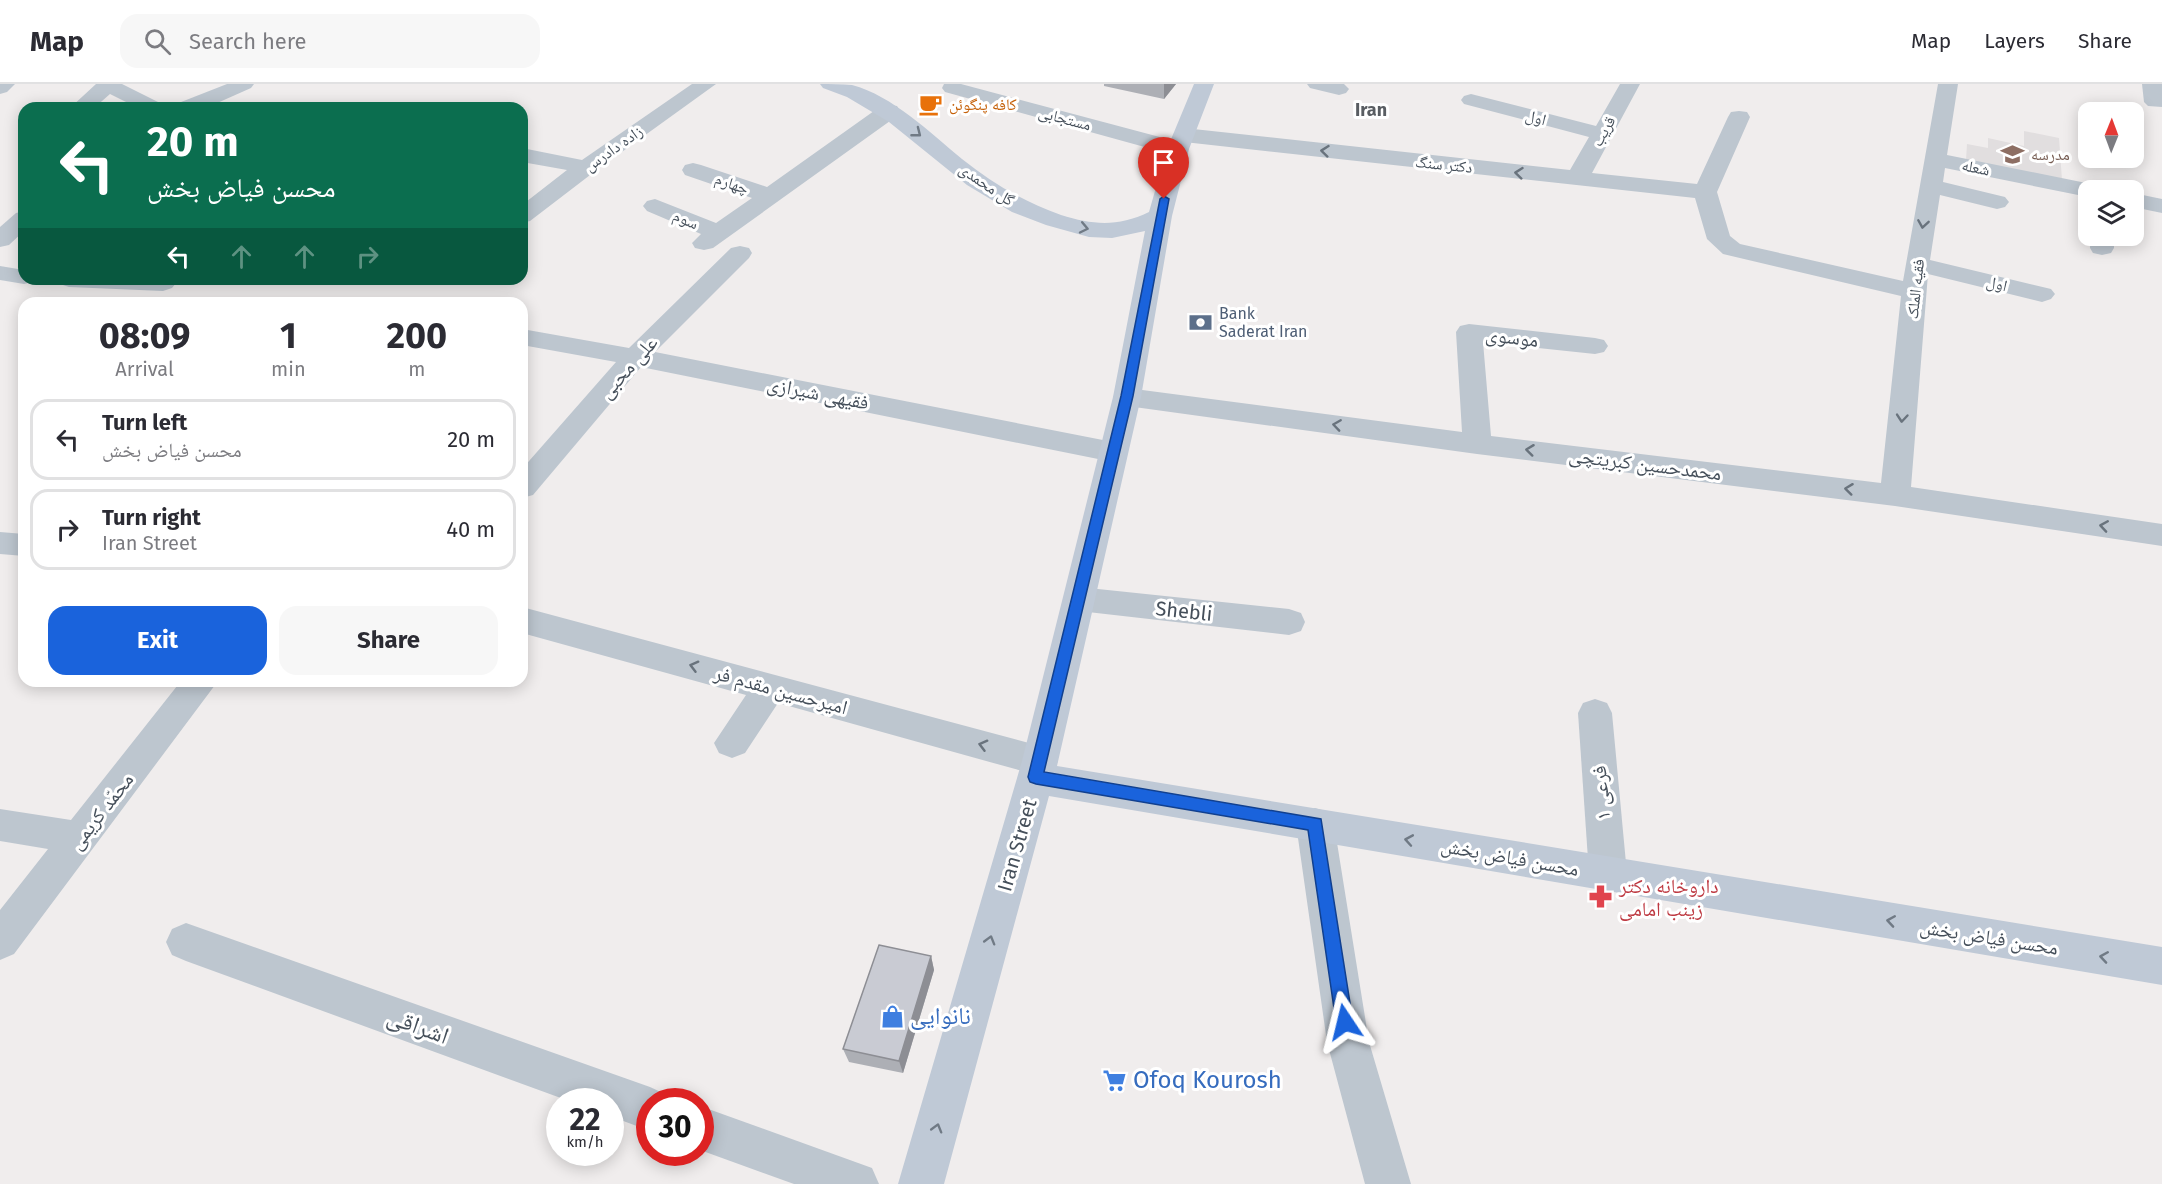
<!DOCTYPE html>
<html lang="en">
<head>
<meta charset="utf-8">
<style>
  body { margin:0; font-family:"Fira Sans","Noto Naskh Arabic",sans-serif; background:#f7f7f7; color:#2b2b33; height:100vh; display:flex; flex-direction:column; font-size:22px; white-space:nowrap }
  * { box-sizing:border-box; margin:0 }
  p { font-size:20px; color:#7c7c81 }
  .icon { flex:none; width:33px; height:33px; fill:none; stroke:currentColor; stroke-width:2; stroke-linecap:round; stroke-linejoin:round }
  .map { position:relative; flex:1; overflow:hidden }
  .panel { position:absolute; left:18px; top:213px; width:510px; height:390px; display:flex; flex-direction:column; background:#fff; border-radius:18px; box-shadow:0 3px 15px #0003 }
  .panel>* { flex:none }
  .top-card { position:absolute; left:18px; top:18px; width:510px; height:183px; border-radius:18px; box-shadow:0 3px 15px #0003; background:#0b6e4f; color:#fff; overflow:hidden }
  .needle { width:39px; rotate:1deg }
  .buttons { position:absolute; left:2078px; top:18px; display:grid; gap:12px }
  .buttons a { display:grid; place-items:center; width:66px; height:66px; border-radius:12px; background:#fff; box-shadow:0 3px 15px #0003; font-size:30px }
  .speed { position:absolute; left:546px; top:1004px; display:flex; gap:12px; font-size:30px; font-weight:700; text-align:center }
  .speed>* { display:grid; place-content:center; width:78px; height:78px; border-radius:50%; background:#fff; box-shadow:0 3px 15px #0003; line-height:1 }
  .speed small { font-size:15px; font-weight:400 }
  .speed .limit { border:9px solid #d22; background:#fff; color:#111 }
  .pin { position:absolute; display:grid; place-items:center; width:51px; height:51px; color:#fff; margin:-62px -26px; border-radius:50% 50% 50% 0; rotate:-45deg; box-shadow:0 0 6px #0007 }
  .pin .icon { rotate:45deg }
  .me { position:absolute; width:66px; margin:-33px; rotate:350deg; stroke-linejoin:round; filter:drop-shadow(0 0 4px #0008) }
  .turn { display:flex; align-items:center; gap:21px; height:126px; padding:0 30px; font-size:27px }
  .turn .icon { width:78px; height:78px; stroke-width:2.5 }
  .turn b { display:block; font-size:42px; line-height:51px }
  .lanes { display:flex; align-items:center; height:57px; padding:0 30px; background:#0003; justify-content:center; gap:30px; direction:ltr }
  .lanes .off { opacity:.35 }
  .eta { display:flex; justify-content:space-evenly; align-items:center; height:102px; text-align:center }
  .eta b { font-size:36px; font-weight:700; line-height:42px }
  .action { display:flex; gap:12px; margin-top:auto; padding:12px 30px }
  .action a { flex:1; height:69px; border-radius:18px; background:#1a63dc; color:#fff; font-size:24px; font-weight:700; line-height:69px; text-align:center }
  .action a+a { background:#f7f7f7; color:#2b2b33 }
  ul { padding:0; list-style:none }
  li { display:flex; align-items:center; gap:18px; height:81px; margin:0 12px 9px; padding:0 18px; border:3px solid #e1e1e2; border-radius:18px }
  li div { flex:1 }
  li b { display:block; font-size:22px }
  li em { font-style:normal }
  header { display:flex; align-items:center; gap:36px; box-sizing:border-box; height:84px; padding:0 30px; background:#fff; border-bottom:2px solid #e1e1e2 }
  header strong { font-size:28px }
  nav { display:flex; gap:33px; margin-inline-start:auto; font-size:21px }
  .search { width:420px; height:54px; background:#f7f7f7; display:flex; align-items:center; gap:15px; box-sizing:border-box; padding:0 21px; border-radius:18px; color:#7c7c81; font-size:22px }
  .map>svg:first-child { display:block }
  .education { fill:#e1dedf }
  .lines { fill:none; stroke-linecap:round; stroke-linejoin:round }
  .street { fill:#bdc6cf; fill-rule:evenodd }
  .secondary { fill:#bfc9d6; fill-rule:evenodd }
  .wall { fill:#adafb5 }
  .shaded-wall { fill:#8d8e94 }
  .building { fill:#c9cbd3; stroke:#8d8e94; stroke-width:1.5 }
  .oneway { stroke:#707a85 }
  .oneway2 { stroke:#69737d }
  .route { fill:#1a63dc; stroke:#11408f; stroke-width:1.5 }
  .labels { text-anchor:middle; stroke-width:6; stroke-linejoin:round; paint-order:stroke }
  .far-food-label { font-size:16px; fill:#c56008; stroke:#fff; text-anchor:start }
  .far-street-label { font-size:16px; fill:#454f5a; stroke:#fff }
  .far-education-label { font-size:16px; fill:#785e54; stroke:#fff; text-anchor:start }
  .far-service-label { font-size:16px; fill:#4e5e75; stroke:#fff; text-anchor:start }
  .far-neighbourhood-label { font-size:18px; font-weight:bold; fill:#595d62; stroke:#fff }
  .street-label { font-size:20px; fill:#454f5a; stroke:#fff }
  .health-label { font-size:20px; fill:#be3a42; stroke:#fff; text-anchor:start }
  .near-shop-label { font-size:24px; fill:#366cbe; stroke:#fff; text-anchor:start }
  .near-street-label { font-size:24px; fill:#454f5a; stroke:#fff }
</style>
</head>
<body>
<header>
<strong>Map</strong>
<div class="search"><svg class="icon" aria-label="search" viewBox="0 0 24 24"><circle cx="10" cy="10" r="6"/><path d="M15 15l6 6"/></svg>Search here</div>
<nav><a>Map</a><a>Layers</a><a>Share</a></nav>
</header>
<div class="map">
<svg width="2162" height="1100" viewBox="0 0 2162 1100">
  <rect width="100%" height="100%" fill="#f0eded"/>
  <path class="education" d="M2024,47L2059,54L2062,96L1966,76L1967,60L1988,64V54L2024,62Z"/>
  <g class="lines">
    <g class="street">
      <path d="M0,0H15L7,8L0,10Z"/>
      <path d="M96,0H122L162,20L166,24H138L110,10L94,24H70Z"/>
      <path d="M227,0H254L251,4L206,24H172L176,20Z"/>
      <path d="M692,0H716L594,88L530,137L522,139V121L567,86L522,78V64L582,76Z"/>
      <path d="M944,0H961L1186,60L1189,65L1186,70L1178,72L1170,70L945,8L942,4Z"/>
      <path d="M1307,0H1344L1349,5L1346,9L1339,11L1310,4Z"/>
      <path d="M1620,0H1640L1592,89L1697,100L1728,33L1731,28L1739,27L1747,28L1750,33L1717,108L1730,152L1740,160L1903,197L1938,0H1958L1947,71L2096,101L2099,106H2088V113L1945,84L1943,98L2005,113L2009,118L2005,123L1997,125L1940,111L1930,176L2051,205L2055,210L2051,215L2042,218L1928,190L1911,403L2162,440V462L1895,422L1477,370L1127,322L1117,319L1113,313L1117,307L1127,304L1462,348L1456,248L1460,242L1469,240L1595,254L1604,256L1608,262L1604,268L1595,270L1483,258L1491,352L1881,399L1901,212L1723,170L1707,155L1695,114L1184,58L1176,56L1173,51L1176,46L1184,44L1570,86L1589,53L1464,20L1461,16L1464,12L1471,10L1596,42Z"/>
      <path d="M2142,0H2162V23L2148,22L2144,18Z"/>
      <path d="M889,21L897,22L900,27L897,32L713,164L704,166L695,164L692,159L701,150L647,127L643,122L647,117L655,115L716,139L752,114L685,91L682,86L685,81L693,79L701,81L767,103L881,22Z"/>
      <path d="M2133,109L2162,115V129L2133,123Z"/>
      <path d="M24,127V147L9,161L0,163V143L16,129Z"/>
      <path d="M2090,152H2114V164L2111,169L2102,171L2093,169L2090,164Z"/>
      <path d="M740,162L749,164L752,169L749,174L655,268L1113,358L1123,361L1127,368L1123,375L1113,378L641,283L533,411L522,414V385L616,278L522,261V245L629,264L731,164Z"/>
      <path d="M0,182L24,186V195H35L33,198L24,200L0,196Z"/>
      <path d="M56,195H173L176,199L172,204L163,207L69,203L60,200Z"/>
      <path d="M0,448L24,450V472L0,470Z"/>
      <path d="M1079,503L1289,525L1301,529L1305,538L1301,547L1289,551L1079,527L1068,524L1063,515L1068,506Z"/>
      <path d="M522,523L1040,662L1053,666L1058,677L1053,688L1040,692L778,619L745,669L732,674L719,669L714,659L746,611L522,549Z"/>
      <path d="M181,597H218L14,870L0,876V826L48,765L0,757V725L71,736Z"/>
      <path d="M1595,615L1607,619L1612,629L1627,790L1622,802L1608,807L1594,802L1589,790L1578,629L1583,619Z"/>
      <path d="M1315,724L1328,728L1334,740L1369,958L1411,1100H1365L1327,958L1296,740L1302,728Z"/>
      <path d="M186,839L650,1003L665,1010L669,1017H650V1047L610,1032V1017H569L186,877L172,871L166,858L172,845Z"/>
      <path d="M700,1022L872,1084L879,1100H794L700,1066Z"/>
    </g>
    <path class="secondary" d="M820,0C830,0 842,0 852,1C893,12 929,48 962,75C992,99 1024,118 1061,131C1093,141 1118,143 1149,128L1167,65L1194,0H1214L1189,65L1172,132L1141,313L1057,682L2162,863V901L1049,712L944,1100H898L1022,677L1113,313L1145,147L1112,154L1089,153L1046,141L1012,128L967,101L889,38L847,13L823,4Z"/>
  </g>
  <g class="wall">
    <path d="M1104,0H1176L1164,15L1104,2Z"/>
    <path d="M931,872L934,886L903,989L849,978L843,965Z"/>
  </g>
  <g class="shaded-wall">
    <path d="M1164,0H1176L1164,15Z"/>
    <path d="M931,872L934,886L903,989L899,977Z"/>
  </g>
  <path class="building" d="M879,861L931,872L899,977L843,965Z"/>
  <defs><path id="oneway-chevron" d="M-2-3.5L2.5 0L-2 3.5" fill="none" stroke-width="1.6" stroke-linecap="round" stroke-linejoin="round" transform="scale(1.5)"/></defs>
  <g class="oneway">
    <use href="#oneway-chevron" transform="translate(917 49) rotate(38)"/>
    <use href="#oneway-chevron" transform="translate(1084 144) rotate(12)"/>
    <use href="#oneway-chevron" transform="translate(1409 756) rotate(-170)"/>
    <use href="#oneway-chevron" transform="translate(1891 837) rotate(-171)"/>
    <use href="#oneway-chevron" transform="translate(990 856) rotate(-74)"/>
    <use href="#oneway-chevron" transform="translate(2104 873) rotate(-171)"/>
    <use href="#oneway-chevron" transform="translate(937 1044) rotate(-74)"/>
  </g>
  <g class="oneway2">
    <use href="#oneway-chevron" transform="translate(1325 67) rotate(-174)"/>
    <use href="#oneway-chevron" transform="translate(1519 89) rotate(-174)"/>
    <use href="#oneway-chevron" transform="translate(1923 140) rotate(99)"/>
    <use href="#oneway-chevron" transform="translate(1902 334) rotate(95)"/>
    <use href="#oneway-chevron" transform="translate(1337 341) rotate(-172)"/>
    <use href="#oneway-chevron" transform="translate(1530 366) rotate(-173)"/>
    <use href="#oneway-chevron" transform="translate(1849 405) rotate(-173)"/>
    <use href="#oneway-chevron" transform="translate(2104 442) rotate(-171)"/>
    <use href="#oneway-chevron" transform="translate(694 582) rotate(-165)"/>
    <use href="#oneway-chevron" transform="translate(983 661) rotate(-165)"/>
  </g>
  <path class="route" d="M1164,112L1169,115L1133,312L1044,688L1321,735L1353,938L1351,943L1345,946L1339,943L1336,938L1308,746L1036,700L1030,698L1028,693L1121,312L1160,115Z"/>
  <defs>
    <symbol id="cafe-bare" viewBox="-9 -9 18 18"><path d="M-5.5-4.5H6V0H3Q3 3.5 0 3.5H-2.5Q-5.5 3.5-5.5 0ZM3-3.2v2h1.7v-2ZM-6 4.5H4V6H-6Z" fill="#e8710a" stroke="#fff" stroke-width="2.5" paint-order="stroke"/></symbol>
    <symbol id="school-bare" viewBox="-9 -9 18 18"><path d="M0-5L7-2L0 1L-7-2ZM-4 1L0 2.5L4 1V4Q0 6-4 4Z" fill="#8d6e63" stroke="#fff" stroke-width="2.5" paint-order="stroke"/></symbol>
    <symbol id="bank-bare" viewBox="-9 -9 18 18"><path d="M-6-4H6V4H-6ZM0-2.3a2.3 2.3 0 1 0 0 4.6a2.3 2.3 0 1 0 0-4.6Z" fill="#5c6f8a" stroke="#fff" stroke-width="2.5" paint-order="stroke"/></symbol>
    <symbol id="pharmacy-bare" viewBox="-9 -9 18 18"><path d="M-2-6h4v4h4v4h-4v4h-4v-4h-4v-4h4Z" fill="#e0444e" stroke="#fff" stroke-width="2.5" paint-order="stroke"/></symbol>
    <symbol id="shop-bare" viewBox="-9 -9 18 18"><path d="M-5-2.5h2.3a2.7 3.5 0 0 1 5.4 0H5L5.5 6h-11ZM-1.5-2.5h3a1.5 2.3 0 0 0-3 0Z" fill="#3f7fe0" stroke="#fff" stroke-width="2.5" paint-order="stroke"/></symbol>
    <symbol id="supermarket-bare" viewBox="-9 -9 18 18"><path d="M-6-5.5h2.5l.6 2H6L4.5 2H-2.5L-4.4-4H-6ZM-1.5 3.2a1.3 1.3 0 1 0 .1 0ZM3 3.2a1.3 1.3 0 1 0 .1 0Z" fill="#3f7fe0" stroke="#fff" stroke-width="2.5" paint-order="stroke"/></symbol>
  </defs>
  <g fill-rule="evenodd">
    <use href="#cafe-bare" x="914" y="4" width="33" height="33"/>
    <use href="#school-bare" x="1996" y="54" width="33" height="33"/>
    <use href="#bank-bare" x="1184" y="222" width="33" height="33"/>
    <use href="#pharmacy-bare" x="1584" y="796" width="33" height="33"/>
    <use href="#shop-bare" x="876" y="916" width="33" height="33"/>
    <use href="#supermarket-bare" x="1098" y="980" width="33" height="33"/>
  </g>
  <g class="labels">
    <g class="far-food-label">
      <text x="949" y="26">کافه پنگوئن</text>
    </g>
    <g class="far-street-label">
      <text transform="translate(1536 33) rotate(15)" y="6">اول</text>
      <text transform="translate(1065 34) rotate(15)" y="6">مستجابی</text>
      <text transform="translate(1603 47) rotate(-61)" y="6">قریب</text>
      <text transform="translate(613 64) rotate(-35)" y="6">زاده دادرس</text>
      <text transform="translate(1444 80) rotate(6)" y="6">دکتر سنگ</text>
      <text transform="translate(1976 83) rotate(12)" y="6">شعله</text>
      <text transform="translate(732 99) rotate(19)" y="6">چهارم</text>
      <text transform="translate(987 100) rotate(34)" y="6">گل محمدی</text>
      <text transform="translate(686 135) rotate(23)" y="6">سوم</text>
      <text transform="translate(1997 199) rotate(14)" y="6">اول</text>
      <text transform="translate(1915 205) rotate(-84)" y="6">فقیه الملک</text>
    </g>
    <g class="far-education-label">
      <text x="2031" y="76">مدرسه</text>
    </g>
    <g class="far-service-label">
      <text x="1219" y="235">Bank<tspan x="1219" dy="18">Saderat Iran</tspan></text>
    </g>
    <g class="far-neighbourhood-label">
      <text x="1371" y="32">Iran</text>
    </g>
    <g class="street-label">
      <text transform="translate(1512 253) rotate(7)" y="7">موسوی</text>
      <text transform="translate(628 283) rotate(-48)" y="7">علی محبی</text>
      <text transform="translate(818 309) rotate(11)" y="7">فقیهی شیرازی</text>
      <text transform="translate(1645 380) rotate(7)" y="7">محمدحسین کبریتچی</text>
      <text transform="translate(1184 527) rotate(6)" y="7">Shebli</text>
      <text transform="translate(781 606) rotate(15)" y="7">امیرحسین مقدم فر</text>
      <text transform="translate(1601 709) rotate(-95)" y="7">فرعی ۱</text>
      <text transform="translate(101 727) rotate(-52)" y="7">محمّد کریمی</text>
      <text transform="translate(1017 761) rotate(-74)" y="7">Iran Street</text>
      <text transform="translate(1510 773) rotate(10)" y="7">محسن فیاض بخش</text>
      <text transform="translate(1989 853) rotate(9)" y="7">محسن فیاض بخش</text>
    </g>
    <g class="health-label">
      <text x="1619" y="809">داروخانه دکتر<tspan x="1619" dy="23">زینب امامی</tspan></text>
    </g>
    <g class="near-shop-label">
      <text x="910" y="940">نانوایی</text>
      <text x="1133" y="1004">Ofoq Kourosh</text>
    </g>
    <g class="near-street-label">
      <text transform="translate(418 942) rotate(20)" y="8">اشراقی</text>
    </g>
  </g>
</svg>
<div class="buttons">
<a><svg class="needle" viewBox="-14 -14 28 28"><path d="M0-13l5 13h-10z" fill="#e53935"/><path d="M0 13l5-13h-10z" fill="#7c7c81"/></svg></a>
<a><svg class="icon" aria-label="layers" viewBox="0 0 24 24"><path d="M12 4l9 5-9 5-9-5zM3 14l9 5 9-5"/></svg></a>
</div>
<div class="speed"><div>22<small>km/h</small></div><div class="limit">30</div></div>
<div class="pin" style="left:1164px;top:115px;background:#d93025"><svg class="icon" aria-label="arrive" viewBox="0 0 24 24"><path d="M6 21V4h12l-3 4 3 4H6"/></svg></div>
<svg class="me" style="left:1345px;top:938px" viewBox="-20 -20 40 40"><path d="M0-17L14 15 0 8-14 15z" fill="#1a63dc" stroke="#fff" stroke-width="4"/></svg>
<div class="top-card">
<div class="turn"><svg class="icon" aria-label="left" viewBox="0 0 24 24"><path d="M17 20v-9H6M10 6l-5 5 5 5"/></svg><div><b>20 m</b>محسن فیاض بخش</div></div>
<div class="lanes"><svg class="icon" aria-label="left" viewBox="0 0 24 24"><path d="M17 20v-9H6M10 6l-5 5 5 5"/></svg><svg class="icon off" aria-label="ahead" viewBox="0 0 24 24"><path d="M12 20V5M6 11l6-6 6 6"/></svg><svg class="icon off" aria-label="ahead" viewBox="0 0 24 24"><path d="M12 20V5M6 11l6-6 6 6"/></svg><svg class="icon off" aria-label="right" viewBox="0 0 24 24"><path d="M7 20v-9h11M14 6l5 5-5 5"/></svg></div>
</div>
<section class="panel">
<div class="eta">
<div><b>08:09</b><p>Arrival</p></div>
<div><b>1</b><p>min</p></div>
<div><b>200</b><p>m</p></div>
</div>
<ul>
<li><svg class="icon" aria-label="left" viewBox="0 0 24 24"><path d="M17 20v-9H6M10 6l-5 5 5 5"/></svg><div><b>Turn left</b><p>محسن فیاض بخش</p></div><em>20 m</em></li>
<li><svg class="icon" aria-label="right" viewBox="0 0 24 24"><path d="M7 20v-9h11M14 6l5 5-5 5"/></svg><div><b>Turn right</b><p>Iran Street</p></div><em>40 m</em></li>
</ul>
<div class="action"><a>Exit</a><a>Share</a></div>
</section>
</div>
</body>
</html>
